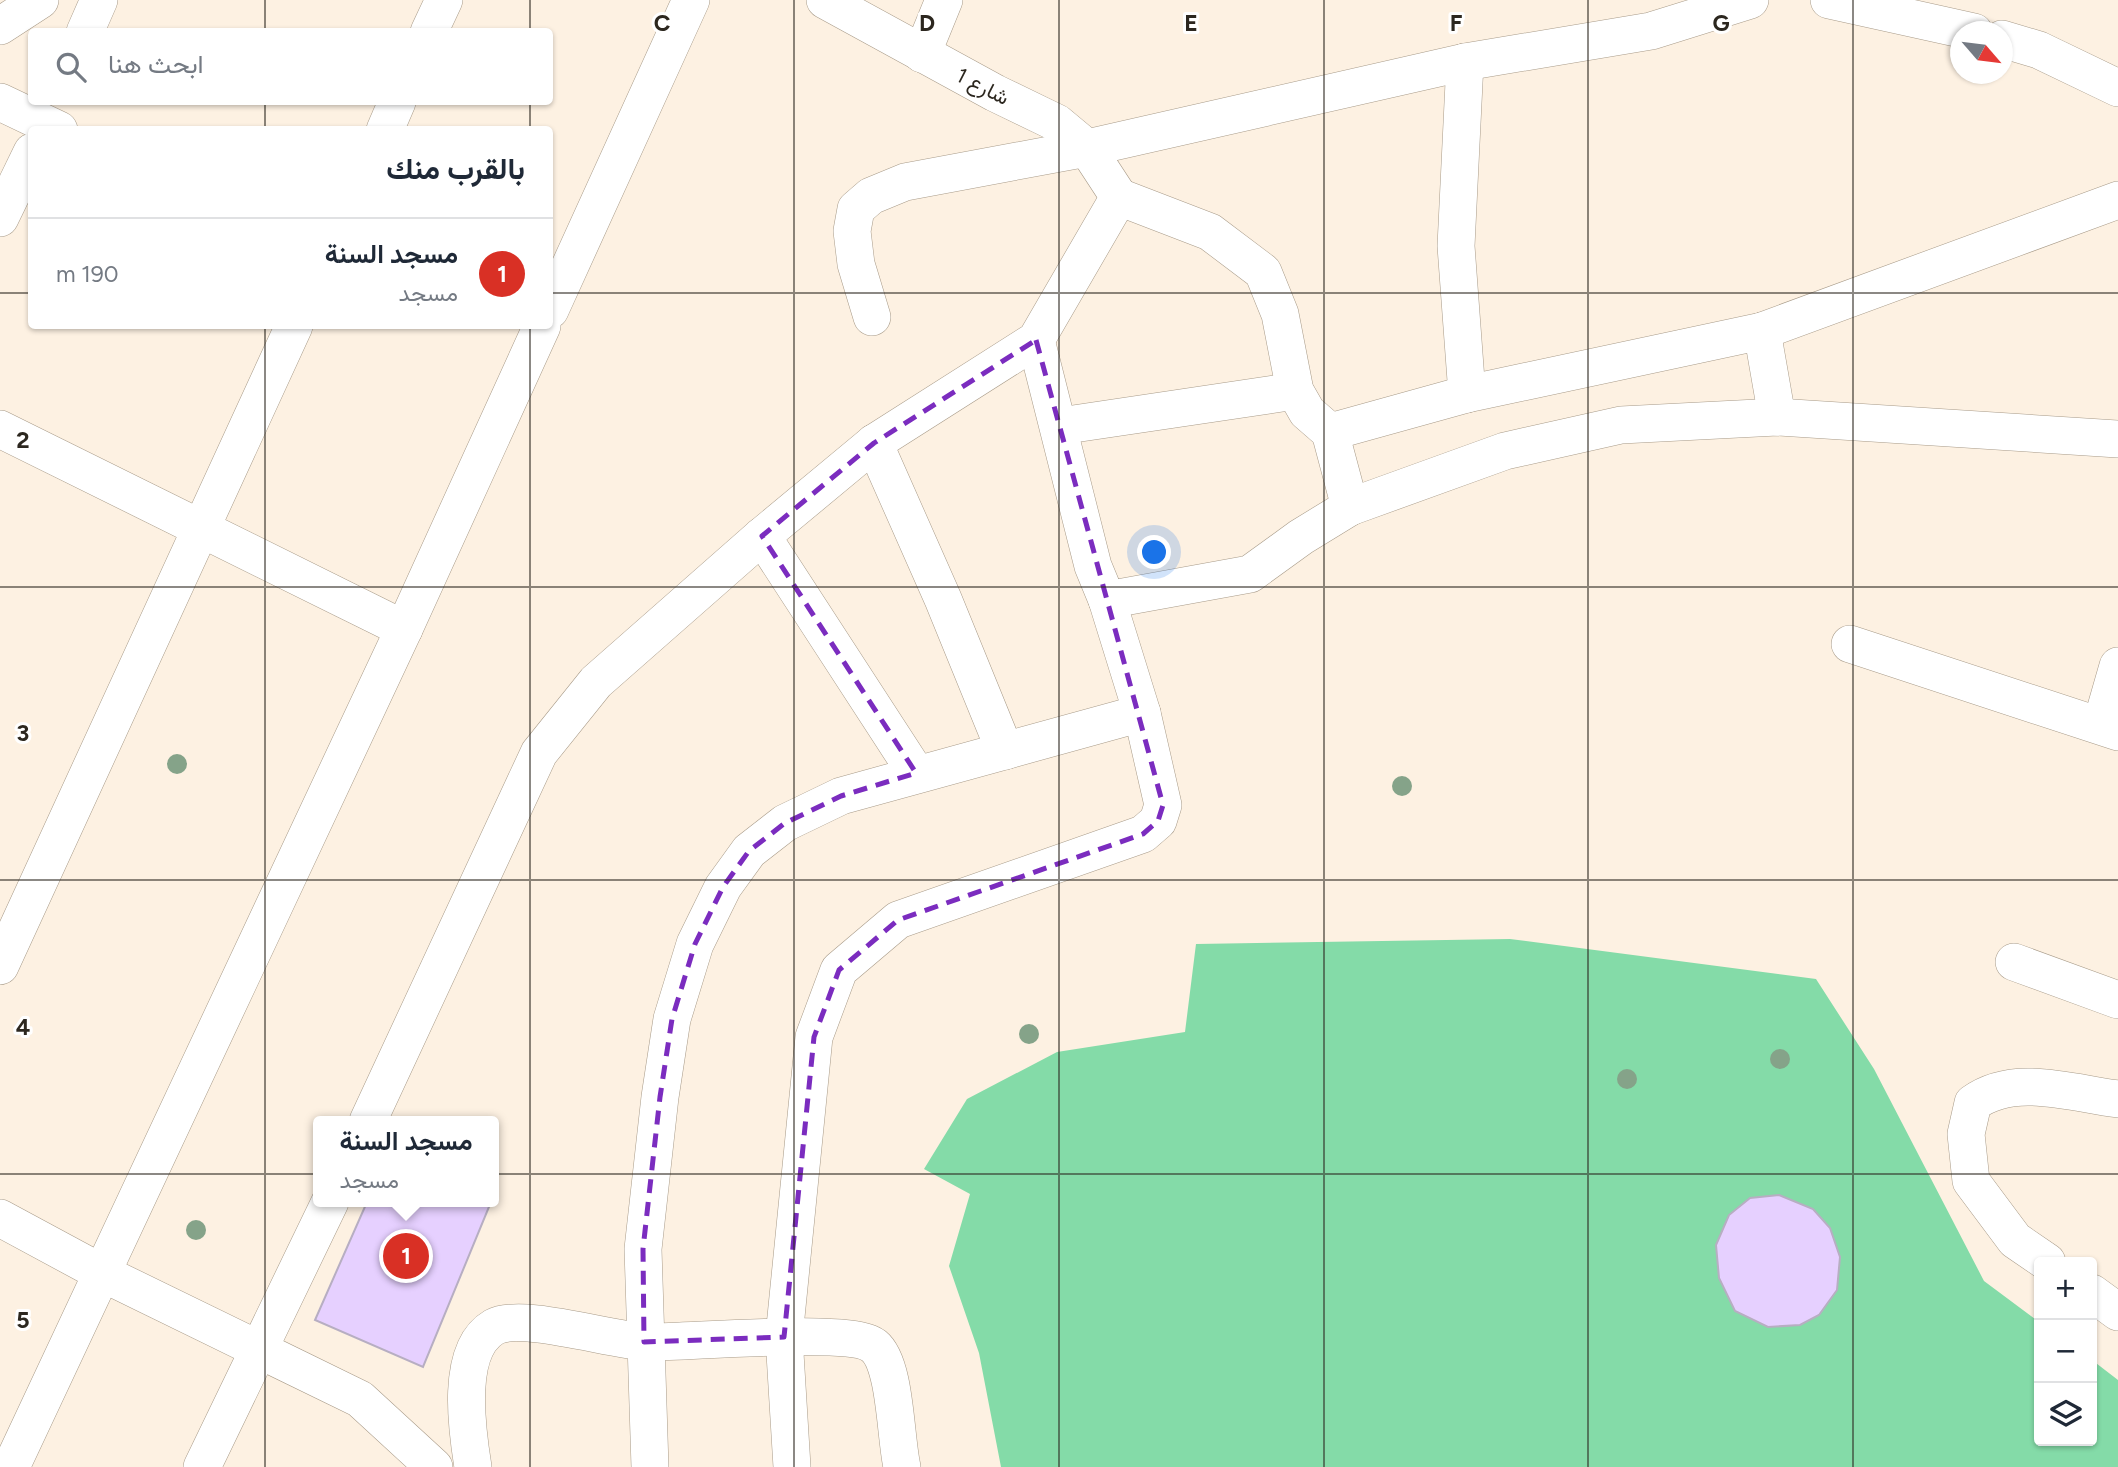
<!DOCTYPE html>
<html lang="ar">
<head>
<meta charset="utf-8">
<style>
	body { margin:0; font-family:Figtree,Vazirmatn,sans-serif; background:#f2f2f3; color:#1f2937; direction:rtl }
	.controls { position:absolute; right:21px; bottom:21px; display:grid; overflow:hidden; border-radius:7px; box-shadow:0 2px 5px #0004 }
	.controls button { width:63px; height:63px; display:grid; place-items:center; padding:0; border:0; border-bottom:2px solid #e0e1e3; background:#fff; color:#1f2937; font:35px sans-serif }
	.compass { position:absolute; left:1950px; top:21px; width:63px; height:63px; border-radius:50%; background:#fff; box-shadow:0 2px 5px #0004; rotate:118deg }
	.you { position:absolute; left:1155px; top:553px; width:24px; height:24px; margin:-18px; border:5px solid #fff; border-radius:50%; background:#1a73e8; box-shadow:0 0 0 10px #1a73e833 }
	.badge { display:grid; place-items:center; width:46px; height:46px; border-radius:50%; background:#d93025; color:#fff; font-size:23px; font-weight:700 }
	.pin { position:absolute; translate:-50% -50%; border:4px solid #fff; box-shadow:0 2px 7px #0006 }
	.popup { position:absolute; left:313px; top:1116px; width:186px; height:91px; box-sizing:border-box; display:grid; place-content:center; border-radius:7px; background:#fff; filter:drop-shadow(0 2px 5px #0005); font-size:23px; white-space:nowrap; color:#747a83 }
	.popup b { font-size:26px; color:#1f2937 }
	.popup::after { content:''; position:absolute; left:50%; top:100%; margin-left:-14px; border:14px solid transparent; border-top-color:#fff }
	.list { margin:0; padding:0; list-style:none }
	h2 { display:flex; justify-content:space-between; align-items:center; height:91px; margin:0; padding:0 28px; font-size:30px }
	h2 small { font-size:23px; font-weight:400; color:#747a83 }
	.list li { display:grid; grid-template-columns:46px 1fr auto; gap:21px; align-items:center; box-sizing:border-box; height:112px; padding:0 28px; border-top:2px solid #e0e1e3 }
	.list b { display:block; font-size:26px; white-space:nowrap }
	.list p { margin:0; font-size:23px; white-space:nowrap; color:#747a83 }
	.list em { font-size:23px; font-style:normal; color:#747a83 }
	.icon { flex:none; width:38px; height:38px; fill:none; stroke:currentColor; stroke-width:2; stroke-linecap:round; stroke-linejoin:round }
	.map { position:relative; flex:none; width:2118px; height:1467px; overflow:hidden; direction:ltr }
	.search { position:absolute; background:#fff; box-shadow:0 2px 5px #0004; left:28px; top:28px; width:525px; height:77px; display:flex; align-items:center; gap:18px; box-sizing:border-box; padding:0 24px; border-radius:7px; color:#747a83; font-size:26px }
	.panel { position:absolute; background:#fff; box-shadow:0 2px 5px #0004; left:28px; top:126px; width:525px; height:203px; border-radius:7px; direction:rtl }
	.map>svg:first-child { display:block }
	.green { fill:#84dba8 }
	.building { fill:#e6d0ff; stroke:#b7aec2; stroke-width:2 }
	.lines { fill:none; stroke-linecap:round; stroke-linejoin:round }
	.street-casing { stroke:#a89b89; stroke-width:38 }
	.street { stroke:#fff; stroke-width:37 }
	.tree { fill:#85a389 }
	.marked { fill:none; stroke:#7b2cbf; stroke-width:5; stroke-dasharray:14 9; stroke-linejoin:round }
	.grid { fill:none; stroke:#2c271f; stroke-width:2; stroke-opacity:0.55 }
	.labels { text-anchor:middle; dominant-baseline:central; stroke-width:6; stroke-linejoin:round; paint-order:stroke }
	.street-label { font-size:21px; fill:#2c271f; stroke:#fff }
	.grid-label { font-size:23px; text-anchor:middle; font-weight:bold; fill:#2c271f; stroke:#fff; stroke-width:6; stroke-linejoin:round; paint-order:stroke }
</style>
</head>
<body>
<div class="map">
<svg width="2118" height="1467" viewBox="0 0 2118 1467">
	<rect width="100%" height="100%" fill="#fdf1e2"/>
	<path class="green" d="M1510,939L1816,979L1874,1069L1984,1281L2039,1322V1441H2092V1360L2118,1380V1467H1001L979,1353L949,1266L970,1194L924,1169L967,1099L1057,1052L1185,1032L1196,944Z"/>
	<g class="building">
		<path d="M1779,1195L1813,1209L1830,1228L1840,1257L1837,1290L1819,1315L1800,1325L1768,1327L1735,1311L1719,1278L1716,1245L1729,1215L1750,1198Z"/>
		<path d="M367,1202H491L423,1367L315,1320Z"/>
	</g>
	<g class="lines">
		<g class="street-casing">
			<g id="street">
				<path d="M825,0L995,93L1057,123L1087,148L1119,197"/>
				<path d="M1829,0L1974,32"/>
				<path d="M0,26L40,0"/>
				<path d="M85,32L99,0"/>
				<path d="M429,32L444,0"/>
				<path d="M2002,39L2039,50L2118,88"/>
				<path d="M922,54L944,0"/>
				<path d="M1465,62L1456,246L1467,394"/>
				<path d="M0,102L59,130"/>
				<path d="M385,130L397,102"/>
				<path d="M1119,197L1210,232L1263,272L1280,314L1295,391L1307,412L1330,432L1467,394L1762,331L2118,200"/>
				<path d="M0,218L32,152"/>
				<path d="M550,310L691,0"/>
				<path d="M872,317L856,264L852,231L856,209L871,196L905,182L1087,148L1465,62L1651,31L1750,0"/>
				<path d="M1762,331L1777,417"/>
				<path d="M1036,340L1093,566L1107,600L1250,574L1301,537L1350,507L1330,432"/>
				<path d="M1060,426L1295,391"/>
				<path d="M0,429L404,629"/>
				<path d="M874,443L943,599L1005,751"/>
				<path d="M1350,507L1505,451L1621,425L1777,417L2118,439"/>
				<path d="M762,536L916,773"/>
				<path d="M1850,644L2118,732"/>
				<path d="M2101,725L2118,666"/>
				<path d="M2014,962L2118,1000"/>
				<path d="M0,966L294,326"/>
				<path d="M368,1121L539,753L596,682L762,536L874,443L1036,340L1119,197"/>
				<path d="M0,1218L102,1273L360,1399L434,1467"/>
				<path d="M2047,1262L2015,1240L1971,1181L1966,1134L1973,1103C2014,1073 2071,1093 2118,1099"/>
				<path d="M2092,1293L2118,1312"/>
				<path d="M11,1467L404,629L542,326"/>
				<path d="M202,1467L330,1202"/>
				<path d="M473,1467C467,1430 455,1350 494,1327C521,1312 613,1341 647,1342C685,1343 851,1327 874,1346C896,1364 895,1436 902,1467"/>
				<path d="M650,1467L643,1249L660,1097L672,1019L695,944L723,887L749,851L785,823L841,796L1142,713"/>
				<path d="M792,1467L784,1337L814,1037L839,970L898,920L1143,834L1158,821L1163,805L1142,713L1107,600"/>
			</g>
		</g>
		<use href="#street" class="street"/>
	</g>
	<g class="tree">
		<circle cx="177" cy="764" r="10"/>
		<circle cx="1402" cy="786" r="10"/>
		<circle cx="1029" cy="1034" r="10"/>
		<circle cx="1780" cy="1059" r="10"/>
		<circle cx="1627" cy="1079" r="10"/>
		<circle cx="196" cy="1230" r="10"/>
	</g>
	<path class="marked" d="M1036,340L1163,805L1158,821L1143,834L898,920L839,970L814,1037L784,1337L644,1342L643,1249L660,1097L672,1019L695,944L723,887L749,851L785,823L841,796L916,773L762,536L874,443Z"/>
	<path class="grid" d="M265,0V32M530,0V32M794,0V1467M1059,0V1467M1324,0V1467M1588,0V1467M1853,0V1467M265,102V130M530,102V130M0,293H32M550,293H2118M265,326V1467M530,326V1467M0,587H2118M0,880H2118M0,1174H2118"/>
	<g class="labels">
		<g class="street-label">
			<text transform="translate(983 86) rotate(27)">شارع 1</text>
		</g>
	</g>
	<g class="grid-label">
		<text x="662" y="31">C</text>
		<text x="927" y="31">D</text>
		<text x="1191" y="31">E</text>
		<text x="1456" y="31">F</text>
		<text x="1721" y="31">G</text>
		<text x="23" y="448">2</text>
		<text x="23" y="741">3</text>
		<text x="23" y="1035">4</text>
		<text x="23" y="1328">5</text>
	</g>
</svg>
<div class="controls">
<button>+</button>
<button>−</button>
<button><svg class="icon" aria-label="layers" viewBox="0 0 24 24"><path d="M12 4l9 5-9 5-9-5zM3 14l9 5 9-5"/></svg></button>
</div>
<svg class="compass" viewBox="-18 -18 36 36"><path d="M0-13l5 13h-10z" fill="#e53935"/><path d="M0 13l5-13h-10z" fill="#747a83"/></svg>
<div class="you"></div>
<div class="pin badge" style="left:406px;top:1256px">1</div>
<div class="popup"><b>مسجد السنة</b>مسجد</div>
<div class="search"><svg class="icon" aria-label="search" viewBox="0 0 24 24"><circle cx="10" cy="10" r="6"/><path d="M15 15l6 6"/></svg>ابحث هنا</div>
<section class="panel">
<h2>بالقرب منك<small></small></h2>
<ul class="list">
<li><span class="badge">1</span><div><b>مسجد السنة</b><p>مسجد</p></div><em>190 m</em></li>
</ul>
</section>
</div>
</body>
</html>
